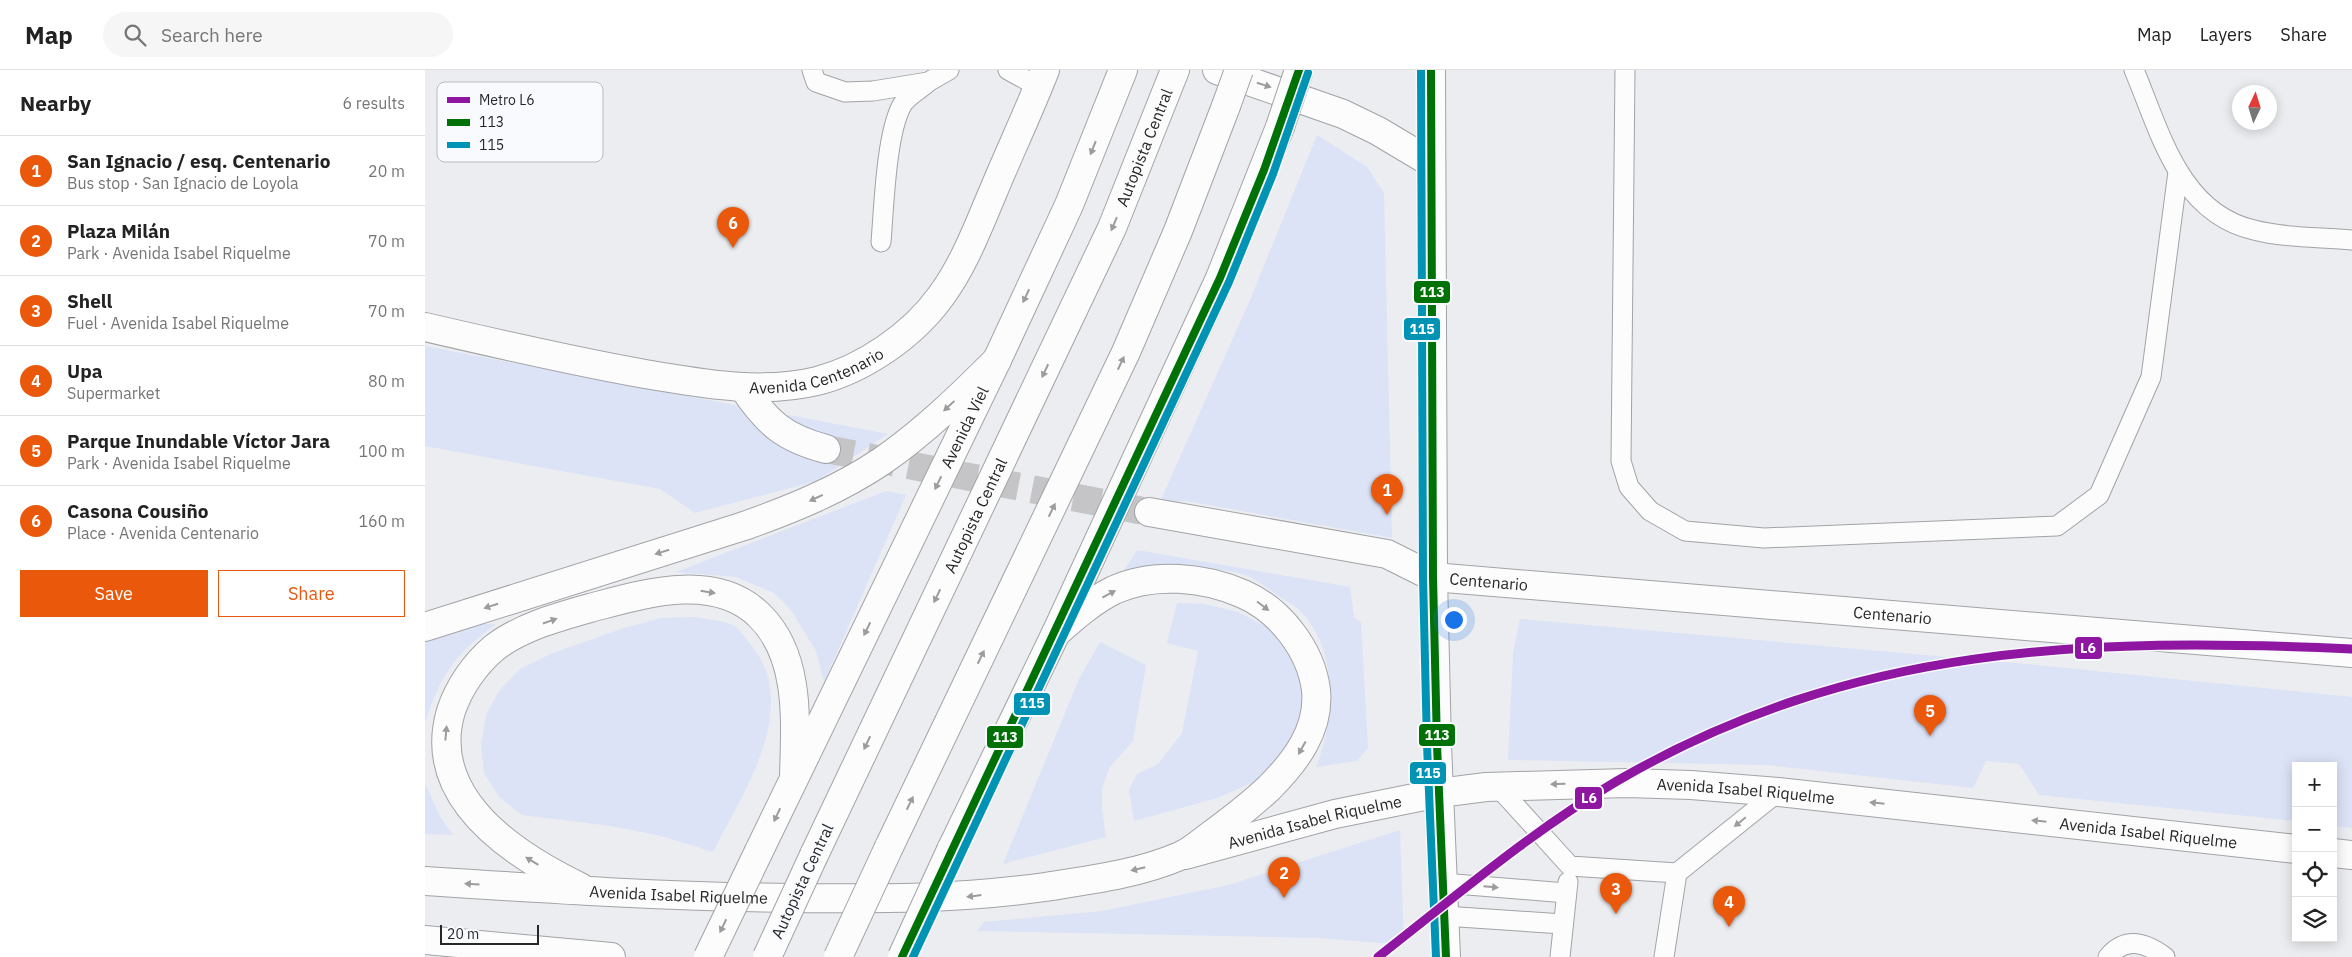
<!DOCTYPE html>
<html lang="en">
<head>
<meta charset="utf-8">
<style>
	body { margin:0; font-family:"IBM Plex Sans",sans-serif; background:#f6f6f6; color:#222 }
	.controls { position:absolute; right:15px; bottom:15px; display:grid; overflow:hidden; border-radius:0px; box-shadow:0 2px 12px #0003 }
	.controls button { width:45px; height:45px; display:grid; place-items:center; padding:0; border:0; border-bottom:1px solid #e0e0e0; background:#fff; color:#222; font:25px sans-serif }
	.compass { position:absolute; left:1807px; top:15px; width:45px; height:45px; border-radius:50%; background:#fff; box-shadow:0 2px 12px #0003; rotate:4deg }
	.scale { position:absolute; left:15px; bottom:12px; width:99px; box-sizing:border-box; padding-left:5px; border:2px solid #272729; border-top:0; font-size:14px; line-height:18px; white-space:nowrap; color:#272729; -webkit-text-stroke:4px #f8fafe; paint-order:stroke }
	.you { position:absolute; left:1028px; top:549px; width:18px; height:18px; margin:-12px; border:4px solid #fff; border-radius:50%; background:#1a73e8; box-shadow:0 0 0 8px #1a73e833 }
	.badge { display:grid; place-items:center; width:32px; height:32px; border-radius:50%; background:#ea580c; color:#fff; font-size:16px; font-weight:700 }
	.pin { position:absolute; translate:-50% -41px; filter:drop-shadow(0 1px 2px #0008) }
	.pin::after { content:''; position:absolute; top:26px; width:18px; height:15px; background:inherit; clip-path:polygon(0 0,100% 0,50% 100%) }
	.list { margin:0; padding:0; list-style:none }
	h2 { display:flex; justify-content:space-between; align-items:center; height:65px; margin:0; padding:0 20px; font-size:21px }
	h2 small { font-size:16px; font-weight:400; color:#767676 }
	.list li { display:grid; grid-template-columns:32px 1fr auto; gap:15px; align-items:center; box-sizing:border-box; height:70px; padding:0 20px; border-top:1px solid #e0e0e0 }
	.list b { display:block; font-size:19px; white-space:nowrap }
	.list p { margin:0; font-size:16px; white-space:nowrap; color:#767676 }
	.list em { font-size:16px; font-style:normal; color:#767676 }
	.actions { display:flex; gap:10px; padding:15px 20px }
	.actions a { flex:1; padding:11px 0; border:1px solid #ea580c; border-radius:0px; text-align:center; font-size:18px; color:#ea580c }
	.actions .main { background:#ea580c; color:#fff }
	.icon { flex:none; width:28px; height:28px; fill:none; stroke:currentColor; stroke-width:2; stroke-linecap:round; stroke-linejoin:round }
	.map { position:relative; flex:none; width:1927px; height:887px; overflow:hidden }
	header { display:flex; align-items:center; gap:30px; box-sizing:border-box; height:70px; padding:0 25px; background:#fff; border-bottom:1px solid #e0e0e0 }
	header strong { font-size:24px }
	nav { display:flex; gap:28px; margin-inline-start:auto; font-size:18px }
	.search { width:350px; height:45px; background:#f6f6f6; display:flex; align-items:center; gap:12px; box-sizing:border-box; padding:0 18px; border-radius:28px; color:#767676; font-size:19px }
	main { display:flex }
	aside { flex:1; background:#fff }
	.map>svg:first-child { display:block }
	.green { fill:#dce3f7 }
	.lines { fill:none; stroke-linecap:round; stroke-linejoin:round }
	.pedestrian-tunnel { stroke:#c5c5c8; stroke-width:28; stroke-dasharray:28 14; stroke-linecap:butt }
	.service-casing { stroke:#a2a3a6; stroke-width:21 }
	.pedestrian-casing { stroke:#a2a3a6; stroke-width:30 }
	.minor-casing { stroke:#a2a3a6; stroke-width:30 }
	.tertiary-casing { stroke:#a2a3a6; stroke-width:30 }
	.primary-casing { stroke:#a2a3a6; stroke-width:30 }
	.trunk-casing { stroke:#a2a3a6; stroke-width:30 }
	.motorway-casing { stroke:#a2a3a6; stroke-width:30 }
	.service { stroke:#fcfcfd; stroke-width:19 }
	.pedestrian { stroke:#fcfcfd; stroke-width:28 }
	.minor { stroke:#fcfcfd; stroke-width:28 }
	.tertiary { stroke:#fcfcfd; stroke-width:28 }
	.primary { stroke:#fcfcfd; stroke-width:28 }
	.trunk { stroke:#fcfcfd; stroke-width:28 }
	.motorway { stroke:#fcfcfd; stroke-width:28 }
	.primary-bridge-casing { stroke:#a2a3a6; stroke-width:30; stroke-linecap:butt }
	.motorway-bridge-casing { stroke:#a2a3a6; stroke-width:30; stroke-linecap:butt }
	.primary-bridge { stroke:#fcfcfd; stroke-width:28 }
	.motorway-bridge { stroke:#fcfcfd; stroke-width:28 }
	.bus-1-casing { stroke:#f8fafe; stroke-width:11 }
	.bus-2-casing { stroke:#f8fafe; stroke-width:11 }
	.bus-1 { stroke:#007106; stroke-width:8 }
	.bus-2 { stroke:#0093b3; stroke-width:8 }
	.metro-1-casing { stroke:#f8fafe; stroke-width:12 }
	.metro-1 { stroke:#8e16a1; stroke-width:9 }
	.oneway { fill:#9c9c9e }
	.labels { text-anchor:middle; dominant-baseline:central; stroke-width:4.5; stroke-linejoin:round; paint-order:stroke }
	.street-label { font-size:16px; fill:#272729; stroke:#f8fafe }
	.key { fill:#f8fafe; stroke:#b9bbbe; stroke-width:1 }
	.key-label { font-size:14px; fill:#272729 }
	.line-badge { stroke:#f8fafe; stroke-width:2 }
	.badge-label { font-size:14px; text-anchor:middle; font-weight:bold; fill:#fff }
</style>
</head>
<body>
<header>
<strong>Map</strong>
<div class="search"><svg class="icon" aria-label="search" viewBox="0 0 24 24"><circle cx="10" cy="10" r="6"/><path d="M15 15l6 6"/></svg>Search here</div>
<nav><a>Map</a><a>Layers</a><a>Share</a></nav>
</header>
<main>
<aside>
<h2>Nearby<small>6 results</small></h2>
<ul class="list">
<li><span class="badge">1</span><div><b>San Ignacio / esq. Centenario</b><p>Bus stop · San Ignacio de Loyola</p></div><em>20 m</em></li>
<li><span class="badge">2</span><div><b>Plaza Milán</b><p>Park · Avenida Isabel Riquelme</p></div><em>70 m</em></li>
<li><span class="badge">3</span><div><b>Shell</b><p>Fuel · Avenida Isabel Riquelme</p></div><em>70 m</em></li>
<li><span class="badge">4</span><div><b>Upa</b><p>Supermarket</p></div><em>80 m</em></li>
<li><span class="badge">5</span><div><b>Parque Inundable Víctor Jara</b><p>Park · Avenida Isabel Riquelme</p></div><em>100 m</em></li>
<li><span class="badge">6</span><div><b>Casona Cousiño</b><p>Place · Avenida Centenario</p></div><em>160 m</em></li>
</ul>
<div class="actions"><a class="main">Save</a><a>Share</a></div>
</aside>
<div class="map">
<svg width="1927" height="887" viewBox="0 0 1927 887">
	<rect width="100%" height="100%" fill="#ecedf0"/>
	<g class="green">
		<path d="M892,65L942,97L959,123L967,468L761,431L734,434L825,230Z"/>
		<path d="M0,276L463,364L392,411L270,443L235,419L0,376Z"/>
		<path d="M461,421L481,425L399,612L391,581L366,540L349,523L311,507L251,502Z"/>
		<path d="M712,480L925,517L929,547L936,552L943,678L932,691L891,697C910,650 914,578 874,540C868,534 859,530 852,525C841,517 826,505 813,503C795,499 774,497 756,497C737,496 715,502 696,505Z"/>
		<path d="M752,533L779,534L813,542L842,557L869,588L879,615L880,636L873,665L836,709L792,728L709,751L704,720L712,704L733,694L757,663L773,581L742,573Z"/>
		<path d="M270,547C280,549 304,551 311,557C315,560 319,567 323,571C379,635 319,720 288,782L236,766L186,756L97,745L74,727L59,703L56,674L61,645L74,621L95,599L128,583L199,558L236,548Z"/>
		<path d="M1095,549L1602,594L1927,627V758L1908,756V696H1871V751L1614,725L1594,694L1561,691L1548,718L1342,695L1083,690L1088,583Z"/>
		<path d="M58,554H71C29,585 16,604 0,653V572Z"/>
		<path d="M675,572L721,595L708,671L685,697L677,718V739L681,767L578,794L654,609Z"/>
		<path d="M0,713L15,747L28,765L0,764Z"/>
		<path d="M975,760L979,875L894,868L552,861L559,852L677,841L803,815Z"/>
	</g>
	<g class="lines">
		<path class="pedestrian-tunnel" d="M401,379L724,442"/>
		<g class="service-casing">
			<g id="service">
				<path d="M387,0L391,12L420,22L448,21L503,12L524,0"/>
				<path d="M583,0L614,17"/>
				<path d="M1200,0L1196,391L1204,417L1225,441L1260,461L1339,468L1632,456L1674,425L1726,307L1753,102"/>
				<path d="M1709,0C1735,61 1754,143 1829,160C1860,168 1895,167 1927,170"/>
				<path d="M456,172C459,137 461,64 477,35C482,26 496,19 503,12"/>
				<path d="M1074,718L1145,796L1252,803"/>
				<path d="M1018,813L1141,823"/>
				<path d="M1019,846L1138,854"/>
				<path d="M1135,887L1143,812"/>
				<path d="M1239,887L1252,803L1353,722"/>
				<path d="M1683,887C1701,866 1720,872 1740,887"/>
			</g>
		</g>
		<g class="pedestrian-casing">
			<g id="pedestrian">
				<path d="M318,317C342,353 359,368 401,379"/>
				<path d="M724,442L962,484L1008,507"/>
			</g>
		</g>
		<g class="minor-casing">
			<g id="minor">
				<path id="s1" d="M1008,507L1927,583"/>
			</g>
		</g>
		<g class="tertiary-casing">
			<g id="tertiary">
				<path d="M792,0L918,44L953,61L1005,92"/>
				<path d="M1006,0L1008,507L1012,675L1021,887"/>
				<path id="s2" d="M0,257C73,274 146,291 220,304C276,313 335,325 392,311C439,299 488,265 516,226C539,195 553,157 568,122C585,81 604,41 620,0"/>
			</g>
		</g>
		<g class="primary-casing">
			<g id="primary">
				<path d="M526,780L631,563L795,208L855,57"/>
				<path id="s3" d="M334,781L572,290L644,135L698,0"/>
				<path d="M1908,783L1927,785"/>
				<path id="s4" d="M760,785L910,744L1014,723L1061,717L1202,713L1266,715L1353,722L1871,779"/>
			</g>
		</g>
		<g class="trunk-casing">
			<g id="trunk">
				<path d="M0,557L319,456C367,439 414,420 457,391C499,362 536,326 572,290"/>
				<path id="s5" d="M0,811C123,819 246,827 370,828C455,829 535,829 620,817C665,810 713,804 755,786C765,782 774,774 782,768C804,752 825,736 844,718C870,692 895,660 891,620C886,580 855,540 818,524C780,507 728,502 689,520C667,531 649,547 631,563"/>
				<path d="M155,817C89,785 0,728 26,641C34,617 50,594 69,578C96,557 133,547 165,538C218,524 290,501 335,546C377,588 370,655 369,708"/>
				<path d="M0,870L186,887"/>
			</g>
		</g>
		<g class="motorway-casing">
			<g id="motorway">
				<path d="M464,777L701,282L753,161L801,36"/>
				<path id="s6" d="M389,785L687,158L750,0"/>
			</g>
		</g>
		<use href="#service" class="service"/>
		<use href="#pedestrian" class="pedestrian"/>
		<use href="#minor" class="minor"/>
		<use href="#tertiary" class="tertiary"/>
		<use href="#primary" class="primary"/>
		<use href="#trunk" class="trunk"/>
		<use href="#motorway" class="motorway"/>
		<g class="primary-bridge-casing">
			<g id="primary-bridge">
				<path d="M855,57L874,0"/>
				<path d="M283,887L334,781"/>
				<path d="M477,887L526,780"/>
			</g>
		</g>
		<g class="motorway-bridge-casing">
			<g id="motorway-bridge">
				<path d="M801,36L814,0"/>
				<path d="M342,887L389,785"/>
				<path d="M413,887L464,777"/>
			</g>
		</g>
		<use href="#primary-bridge" class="primary-bridge"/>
		<use href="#motorway-bridge" class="motorway-bridge"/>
		<g class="bus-1-casing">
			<g id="bus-1">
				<path d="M1006,0L1008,507L1012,675L1021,887"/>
				<path d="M477,887L795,208L839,100L874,0"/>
			</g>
		</g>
		<g class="bus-2-casing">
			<g id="bus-2">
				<path d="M996,0L998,507L1002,675L1011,887"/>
				<path d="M488,887L804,212L848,104L883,3"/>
			</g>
		</g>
		<use href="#bus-1" class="bus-1"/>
		<use href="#bus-2" class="bus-2"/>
		<g class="metro-1-casing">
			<path id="metro-1" d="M953,887C1031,826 1107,761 1192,711C1428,574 1663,567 1927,579"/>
		</g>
		<use href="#metro-1" class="metro-1"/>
	</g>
	<defs><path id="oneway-solid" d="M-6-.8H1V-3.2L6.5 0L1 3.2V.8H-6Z" transform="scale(1.25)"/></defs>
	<g class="oneway">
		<use href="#oneway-solid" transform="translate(839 15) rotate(18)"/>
		<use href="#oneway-solid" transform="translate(668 78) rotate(112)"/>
		<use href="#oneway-solid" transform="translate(689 154) rotate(113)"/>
		<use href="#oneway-solid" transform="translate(601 226) rotate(115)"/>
		<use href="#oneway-solid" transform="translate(696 293) rotate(-65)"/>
		<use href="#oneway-solid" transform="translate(620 301) rotate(115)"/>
		<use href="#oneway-solid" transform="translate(524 336) rotate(137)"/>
		<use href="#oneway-solid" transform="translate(513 413) rotate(116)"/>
		<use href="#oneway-solid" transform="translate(391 428) rotate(155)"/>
		<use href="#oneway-solid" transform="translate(627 440) rotate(-64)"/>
		<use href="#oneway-solid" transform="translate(237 482) rotate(162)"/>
		<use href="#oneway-solid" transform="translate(283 522) rotate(9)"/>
		<use href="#oneway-solid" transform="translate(684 524) rotate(-28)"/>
		<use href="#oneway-solid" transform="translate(512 526) rotate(116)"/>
		<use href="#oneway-solid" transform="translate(66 536) rotate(162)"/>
		<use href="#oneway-solid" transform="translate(838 536) rotate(37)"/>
		<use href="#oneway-solid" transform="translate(125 551) rotate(-19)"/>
		<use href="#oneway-solid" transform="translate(442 559) rotate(116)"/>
		<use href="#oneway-solid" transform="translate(556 587) rotate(-64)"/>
		<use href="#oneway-solid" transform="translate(21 663) rotate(-85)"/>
		<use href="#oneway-solid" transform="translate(442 673) rotate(115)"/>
		<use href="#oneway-solid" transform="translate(877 678) rotate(119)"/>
		<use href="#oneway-solid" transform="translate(1133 714) rotate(178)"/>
		<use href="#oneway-solid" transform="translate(485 733) rotate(-64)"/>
		<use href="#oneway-solid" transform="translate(1452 733) rotate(-174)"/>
		<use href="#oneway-solid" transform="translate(352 745) rotate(115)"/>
		<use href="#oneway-solid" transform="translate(1614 751) rotate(-174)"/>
		<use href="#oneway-solid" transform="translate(1315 752) rotate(141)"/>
		<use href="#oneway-solid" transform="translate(107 791) rotate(-149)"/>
		<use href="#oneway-solid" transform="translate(713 799) rotate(167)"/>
		<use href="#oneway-solid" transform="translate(47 814) rotate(-176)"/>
		<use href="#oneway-solid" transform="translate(1066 817) rotate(5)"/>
		<use href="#oneway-solid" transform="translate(549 826) rotate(173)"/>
		<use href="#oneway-solid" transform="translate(298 856) rotate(116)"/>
	</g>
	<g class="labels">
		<g class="street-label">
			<text stroke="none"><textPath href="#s6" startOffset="781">Autopista Central</textPath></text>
			<text stroke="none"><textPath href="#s2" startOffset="400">Avenida Centenario</textPath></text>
			<text stroke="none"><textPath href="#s3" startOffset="471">Avenida Viel</textPath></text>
			<text stroke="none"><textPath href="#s6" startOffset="376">Autopista Central</textPath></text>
			<text stroke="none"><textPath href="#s1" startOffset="56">Centenario</textPath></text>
			<text stroke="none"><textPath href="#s1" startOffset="461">Centenario</textPath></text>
			<text stroke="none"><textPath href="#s4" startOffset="569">Avenida Isabel Riquelme</textPath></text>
			<text stroke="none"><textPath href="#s4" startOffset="134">Avenida Isabel Riquelme</textPath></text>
			<text stroke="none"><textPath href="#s4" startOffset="974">Avenida Isabel Riquelme</textPath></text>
			<text transform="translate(377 811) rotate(-65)">Autopista Central</text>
			<text stroke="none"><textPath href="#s5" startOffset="254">Avenida Isabel Riquelme</textPath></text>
		</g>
	</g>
	<rect x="12" y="12" width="166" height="80" rx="8" class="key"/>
	<rect x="22" y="27" width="23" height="6" fill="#8e16a1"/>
	<rect x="22" y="49" width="23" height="7" fill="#007106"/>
	<rect x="22" y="72" width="23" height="6" fill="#0093b3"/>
	<g class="key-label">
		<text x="54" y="35">Metro L6</text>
		<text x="54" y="57">113</text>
		<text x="54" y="80">115</text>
	</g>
	<g class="line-badge">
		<rect x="988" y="210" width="38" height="24" rx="5" fill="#007106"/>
		<rect x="978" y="247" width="38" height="24" rx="5" fill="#0093b3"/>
		<rect x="1649" y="566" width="29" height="24" rx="5" fill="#8e16a1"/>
		<rect x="588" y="622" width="38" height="24" rx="5" fill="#0093b3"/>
		<rect x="993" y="653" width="38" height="24" rx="5" fill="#007106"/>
		<rect x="561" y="655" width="38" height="24" rx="5" fill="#007106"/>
		<rect x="984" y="691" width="38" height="24" rx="5" fill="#0093b3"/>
		<rect x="1149" y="716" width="29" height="24" rx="5" fill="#8e16a1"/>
	</g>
	<g class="badge-label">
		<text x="1007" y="227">113</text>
		<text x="997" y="264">115</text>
		<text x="1663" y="583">L6</text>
		<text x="607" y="638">115</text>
		<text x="1012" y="670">113</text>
		<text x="580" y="672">113</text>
		<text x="1003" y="708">115</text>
		<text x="1164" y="733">L6</text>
	</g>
</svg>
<div class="controls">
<button>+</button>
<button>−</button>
<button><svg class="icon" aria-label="locate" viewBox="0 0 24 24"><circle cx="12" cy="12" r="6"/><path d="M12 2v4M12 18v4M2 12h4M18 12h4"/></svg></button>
<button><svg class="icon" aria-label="layers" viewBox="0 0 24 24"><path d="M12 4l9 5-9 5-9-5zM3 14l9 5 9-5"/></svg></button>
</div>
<svg class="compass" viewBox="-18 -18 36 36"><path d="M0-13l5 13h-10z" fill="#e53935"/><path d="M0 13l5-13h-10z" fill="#767676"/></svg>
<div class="scale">20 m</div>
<div class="you"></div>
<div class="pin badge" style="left:962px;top:445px">1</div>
<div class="pin badge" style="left:859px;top:828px">2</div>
<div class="pin badge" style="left:1191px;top:844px">3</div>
<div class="pin badge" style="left:1304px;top:857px">4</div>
<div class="pin badge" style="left:1505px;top:666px">5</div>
<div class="pin badge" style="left:308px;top:178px">6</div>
</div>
</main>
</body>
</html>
